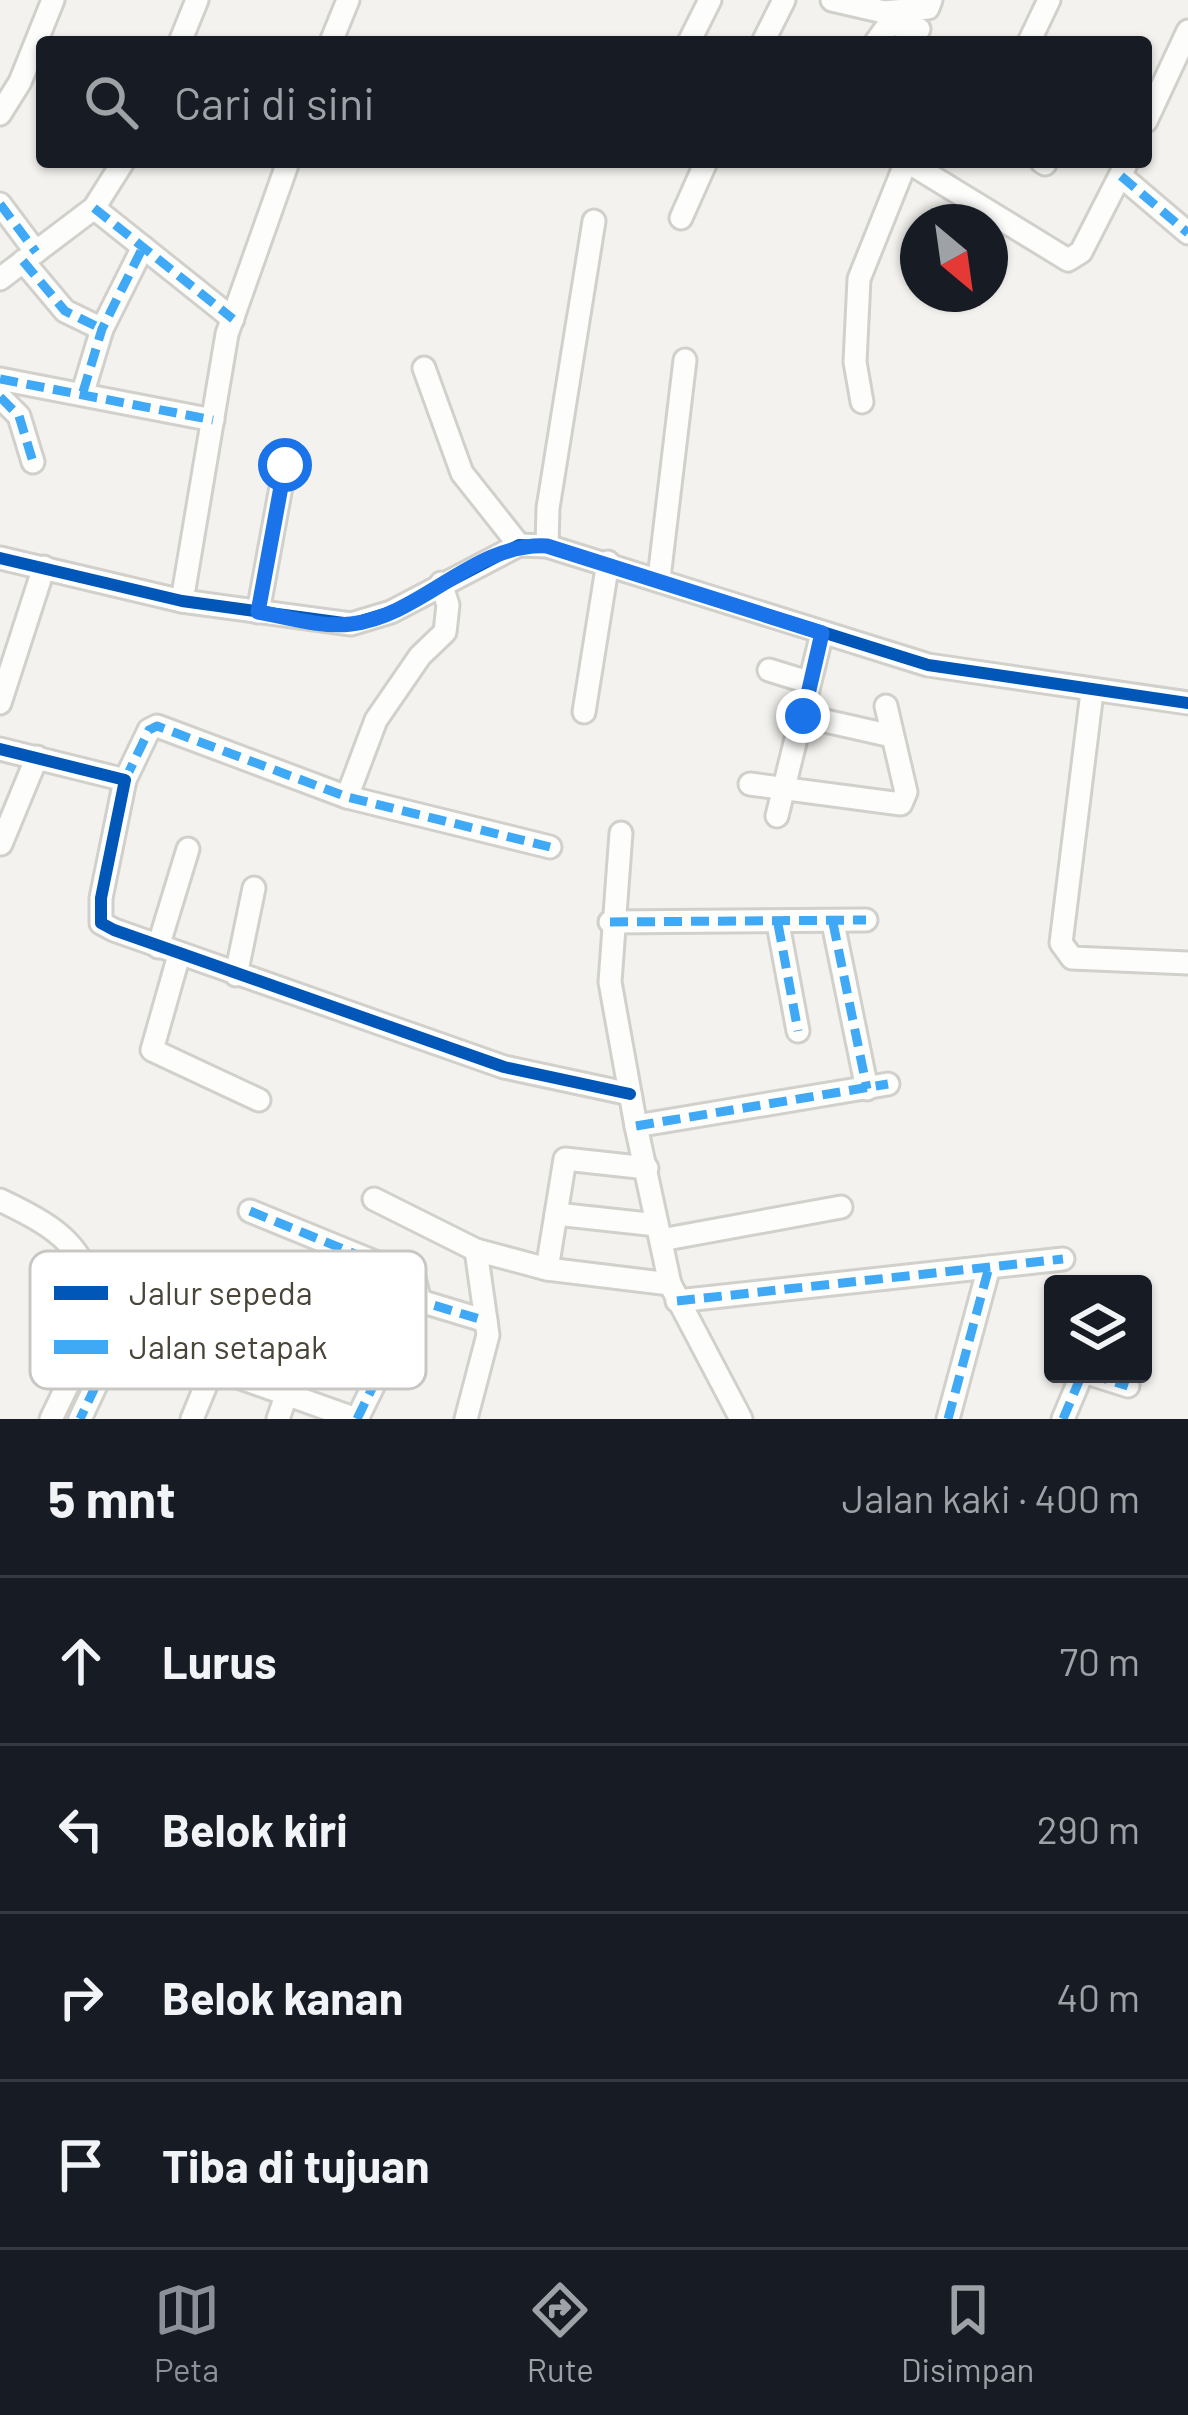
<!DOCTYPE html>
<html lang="id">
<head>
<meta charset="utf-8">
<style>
	body { margin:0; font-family:Barlow,sans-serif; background:#20242c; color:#f1f3f6 }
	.controls { position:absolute; right:36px; bottom:36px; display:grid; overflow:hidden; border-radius:12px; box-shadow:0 3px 9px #0004 }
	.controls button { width:108px; height:108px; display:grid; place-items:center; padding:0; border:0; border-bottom:3px solid #363941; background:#171b24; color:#f1f3f6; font:60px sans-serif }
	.compass { position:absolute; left:900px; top:204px; width:108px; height:108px; border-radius:50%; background:#171b24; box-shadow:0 3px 9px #0004; rotate:151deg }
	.stop { position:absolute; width:36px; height:36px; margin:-27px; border:9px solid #1a73e8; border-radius:50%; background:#fff }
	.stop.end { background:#1a73e8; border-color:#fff; box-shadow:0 3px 12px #0008 }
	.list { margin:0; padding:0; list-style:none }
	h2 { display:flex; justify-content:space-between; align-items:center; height:156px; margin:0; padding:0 48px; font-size:51px }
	h2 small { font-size:39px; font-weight:400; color:#9ea1a6 }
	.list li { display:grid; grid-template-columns:78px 1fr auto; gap:36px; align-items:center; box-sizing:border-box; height:168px; padding:0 48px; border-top:3px solid #363941 }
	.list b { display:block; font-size:45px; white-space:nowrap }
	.list em { font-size:39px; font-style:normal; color:#9ea1a6 }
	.icon { flex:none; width:66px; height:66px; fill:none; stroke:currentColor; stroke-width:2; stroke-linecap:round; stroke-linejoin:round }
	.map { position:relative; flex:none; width:1188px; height:1419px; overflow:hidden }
	.search { position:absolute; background:#171b24; box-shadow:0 3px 9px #0004; left:36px; right:36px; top:36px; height:132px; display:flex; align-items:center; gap:30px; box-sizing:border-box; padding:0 42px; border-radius:12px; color:#9ea1a6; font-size:45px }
	.sheet { height:828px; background:#171b24 }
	nav { display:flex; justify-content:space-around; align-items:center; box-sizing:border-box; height:168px; border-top:3px solid #363941; background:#171b24; font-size:33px; color:#9ea1a6 }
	nav a { display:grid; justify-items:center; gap:6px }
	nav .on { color:#8c9099 }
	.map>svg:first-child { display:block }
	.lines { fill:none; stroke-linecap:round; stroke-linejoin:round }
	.minor-casing { stroke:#d1d0cb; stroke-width:27 }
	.minor { stroke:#fdfdfc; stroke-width:21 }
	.quiet { stroke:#3fa9f5; stroke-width:9; stroke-dasharray:18 9; stroke-linecap:butt }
	.cycleway-casing { stroke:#fff; stroke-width:20 }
	.cycleway { stroke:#0057b8; stroke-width:12 }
	.route { stroke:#1a73e8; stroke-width:15 }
	.key { fill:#fff; stroke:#c9c7c3; stroke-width:3 }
	.key-label { font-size:33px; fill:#4b4438 }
</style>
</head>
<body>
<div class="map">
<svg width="1188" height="1419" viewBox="0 0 1188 1419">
	<rect width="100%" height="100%" fill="#f3f2ee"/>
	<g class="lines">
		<g class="minor-casing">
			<g id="minor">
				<path d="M832,0L884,12L928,8L931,0"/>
				<path d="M180,42L197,0"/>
				<path d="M331,42L348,0"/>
				<path d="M689,42L710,0"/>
				<path d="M763,42L784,0"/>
				<path d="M876,42L889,24L919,29"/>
				<path d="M1029,42L1049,0"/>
				<path d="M0,114L20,82L53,0"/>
				<path d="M1146,121L1188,31"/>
				<path d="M908,162L1068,260L1081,252L1127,162"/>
				<path d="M1042,162L1045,164"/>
				<path d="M1121,176L1188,233"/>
				<path d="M0,204L36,252"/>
				<path d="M94,208L233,319"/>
				<path d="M681,218L706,162"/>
				<path d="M23,261L65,311L102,329"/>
				<path d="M0,279L94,208L123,162"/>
				<path d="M424,368L462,473L519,545"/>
				<path d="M0,379L213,420"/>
				<path d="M83,392L102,329L143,247"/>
				<path d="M0,397L19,416L33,462"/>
				<path d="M862,402L855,362L859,279L906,162"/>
				<path d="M547,546L548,508L594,221"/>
				<path d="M0,558L182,601L351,624L391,612L519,545L547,546L928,665L1188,703"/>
				<path d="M659,578L685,360"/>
				<path d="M182,601L227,334L288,162"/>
				<path d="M258,612L285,465"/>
				<path d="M769,670L808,682"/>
				<path d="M1092,692L1061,943L1072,958L1188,963"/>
				<path d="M0,703L44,567"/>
				<path d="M584,712L608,562"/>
				<path d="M803,716L892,736"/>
				<path d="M0,749L125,780L101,898V923L114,930L504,1067L630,1094"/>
				<path d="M125,780L149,730L157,726L347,797L550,847"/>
				<path d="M750,784L901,804L906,792L886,706"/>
				<path d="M347,797L376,720L420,656L445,632L448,605L441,583"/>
				<path d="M777,816L822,633"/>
				<path d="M621,833L610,982L636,1126L670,1284L741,1419"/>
				<path d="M1,844L37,757"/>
				<path d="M610,922L866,920"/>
				<path d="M833,923L867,1089"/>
				<path d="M778,924L798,1031"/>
				<path d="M158,947L188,849"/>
				<path d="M179,955L152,1050L259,1100"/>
				<path d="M236,975L254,888"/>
				<path d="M636,1126L888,1084"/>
				<path d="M647,1168L565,1159L547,1269L670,1284"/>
				<path d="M374,1199L476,1250"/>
				<path d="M0,1200C82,1239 76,1250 115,1328"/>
				<path d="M250,1211L414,1278L420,1301L486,1321"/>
				<path d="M556,1214L657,1225"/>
				<path d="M661,1240L841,1207"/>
				<path d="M677,1301L1063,1259"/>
				<path d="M78,1368L97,1383L80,1419"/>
				<path d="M1090,1374L1128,1386"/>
				<path d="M51,1419C68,1386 86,1333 128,1326L213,1368L356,1419"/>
				<path d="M192,1419L213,1368"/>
				<path d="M278,1419L287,1393"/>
				<path d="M357,1419L417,1297"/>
				<path d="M466,1419L488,1335L476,1250L547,1269"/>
				<path d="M948,1419L989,1267"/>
				<path d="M1063,1419L1082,1374"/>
			</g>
		</g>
		<use href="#minor" class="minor"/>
		<g class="quiet">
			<path d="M1121,176L1188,233"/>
			<path d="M0,204L36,252"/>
			<path d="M94,208L233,319"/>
			<path d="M23,261L65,311L102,329"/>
			<path d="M0,379L213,420"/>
			<path d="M83,392L102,329L143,247"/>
			<path d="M0,397L19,416L33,462"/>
			<path d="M125,780L149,730L157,726L347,797L550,847"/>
			<path d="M610,922L866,920"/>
			<path d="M833,923L867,1089"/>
			<path d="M778,924L798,1031"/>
			<path d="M636,1126L888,1084"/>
			<path d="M250,1211L414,1278L420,1301L486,1321"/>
			<path d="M677,1301L1063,1259"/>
			<path d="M78,1368L97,1383L80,1419"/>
			<path d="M1090,1374L1128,1386"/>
			<path d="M357,1419L417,1297"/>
			<path d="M948,1419L989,1267"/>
			<path d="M1063,1419L1082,1374"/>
		</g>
		<g class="cycleway-casing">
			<g id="cycleway">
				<path d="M0,558L182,601L351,624L391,612L519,545L547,546L928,665L1188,703"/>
				<path d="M0,749L125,780L101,898V923L114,930L504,1067L630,1094"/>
			</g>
		</g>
		<use href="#cycleway" class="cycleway"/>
	</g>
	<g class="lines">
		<path class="route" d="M285,465L258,612C287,617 322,628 351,624C422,616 474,542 547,546L822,633L803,716"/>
	</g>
	<rect x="30" y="1251" width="396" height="138" rx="18" class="key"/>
	<rect x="54" y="1286" width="54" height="14" fill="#0057b8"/>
	<rect x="54" y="1340" width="54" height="14" fill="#3fa9f5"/>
	<g class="key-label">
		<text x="129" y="1305">Jalur sepeda</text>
		<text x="129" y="1359">Jalan setapak</text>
	</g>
</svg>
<div class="controls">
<button><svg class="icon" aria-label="layers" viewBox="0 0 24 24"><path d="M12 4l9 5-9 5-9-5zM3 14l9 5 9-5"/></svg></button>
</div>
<svg class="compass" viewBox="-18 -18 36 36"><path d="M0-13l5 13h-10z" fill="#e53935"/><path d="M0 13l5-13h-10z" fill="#9ea1a6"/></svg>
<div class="stop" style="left:285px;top:465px"></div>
<div class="stop end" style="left:803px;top:716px"></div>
<div class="search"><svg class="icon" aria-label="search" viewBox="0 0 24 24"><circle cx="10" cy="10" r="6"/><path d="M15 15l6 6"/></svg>Cari di sini</div>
</div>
<section class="sheet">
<h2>5 mnt<small>Jalan kaki · 400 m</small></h2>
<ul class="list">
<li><svg class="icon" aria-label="ahead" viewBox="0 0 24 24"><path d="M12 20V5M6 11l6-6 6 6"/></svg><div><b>Lurus</b></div><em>70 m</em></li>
<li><svg class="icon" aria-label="left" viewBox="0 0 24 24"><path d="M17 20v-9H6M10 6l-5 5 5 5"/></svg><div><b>Belok kiri</b></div><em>290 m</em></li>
<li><svg class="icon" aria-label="right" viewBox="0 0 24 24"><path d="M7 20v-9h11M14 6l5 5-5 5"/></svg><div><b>Belok kanan</b></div><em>40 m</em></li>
<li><svg class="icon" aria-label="arrive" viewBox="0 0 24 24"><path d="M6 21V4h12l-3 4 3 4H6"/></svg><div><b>Tiba di tujuan</b></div></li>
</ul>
</section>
<nav>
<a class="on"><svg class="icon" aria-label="map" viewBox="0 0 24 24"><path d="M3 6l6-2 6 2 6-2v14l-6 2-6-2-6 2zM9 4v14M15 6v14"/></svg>Peta</a>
<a><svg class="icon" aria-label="directions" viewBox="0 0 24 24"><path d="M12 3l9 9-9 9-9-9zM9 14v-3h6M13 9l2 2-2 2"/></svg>Rute</a>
<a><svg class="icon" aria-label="saved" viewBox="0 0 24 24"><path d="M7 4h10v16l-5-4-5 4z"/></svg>Disimpan</a>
</nav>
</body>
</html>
